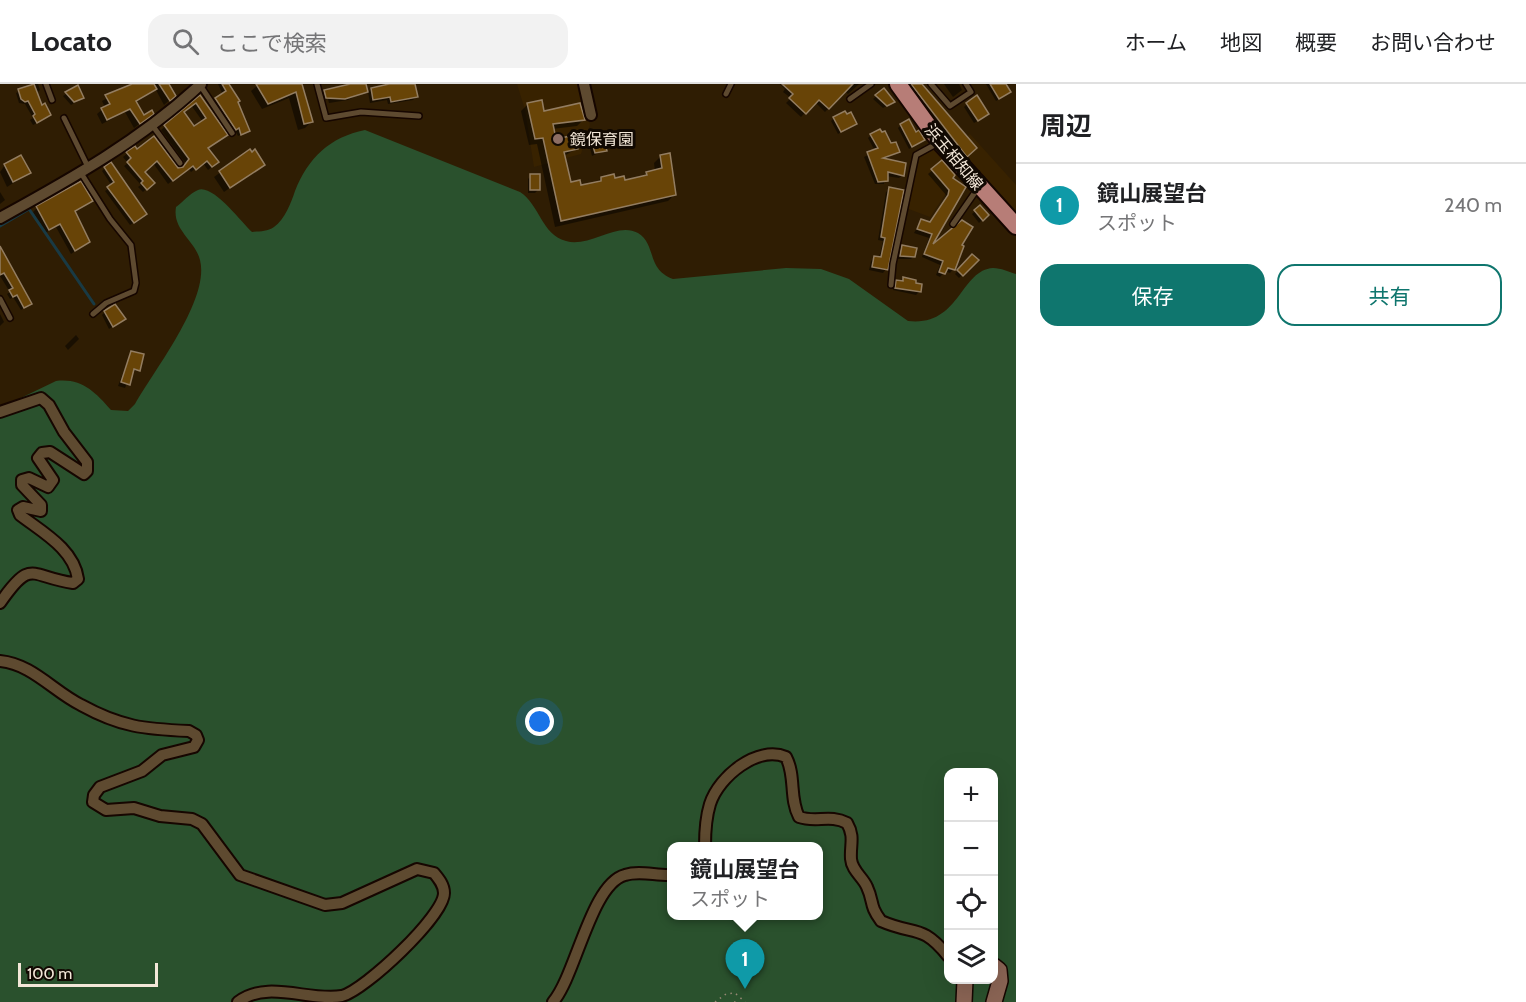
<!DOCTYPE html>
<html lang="ja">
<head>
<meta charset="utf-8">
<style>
	body { margin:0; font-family:Cabin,"Noto Sans JP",sans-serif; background:#f2f2f2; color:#202124 }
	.controls { position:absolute; right:18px; bottom:18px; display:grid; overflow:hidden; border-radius:12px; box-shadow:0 6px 24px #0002 }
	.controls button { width:54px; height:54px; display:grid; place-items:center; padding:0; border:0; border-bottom:2px solid #e0e0e0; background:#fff; color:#202124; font:30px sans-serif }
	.scale { position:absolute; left:18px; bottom:15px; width:140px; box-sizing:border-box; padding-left:6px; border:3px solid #f3e7d8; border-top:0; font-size:16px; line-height:21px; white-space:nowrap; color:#f3e7d8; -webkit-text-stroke:4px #110902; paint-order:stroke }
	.you { position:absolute; left:540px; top:638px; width:21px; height:21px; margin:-15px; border:4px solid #fff; border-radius:50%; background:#1a73e8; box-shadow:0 0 0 9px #1a73e833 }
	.badge { display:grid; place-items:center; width:39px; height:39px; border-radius:50%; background:#0f766e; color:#fff; font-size:20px; font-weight:700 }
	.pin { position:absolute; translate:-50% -50px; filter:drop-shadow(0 2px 3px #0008) }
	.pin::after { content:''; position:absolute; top:32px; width:21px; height:18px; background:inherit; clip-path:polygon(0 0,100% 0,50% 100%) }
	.popup { position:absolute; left:667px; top:758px; width:156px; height:78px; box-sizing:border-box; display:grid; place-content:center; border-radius:12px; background:#fff; filter:drop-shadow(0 2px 4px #0005); font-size:20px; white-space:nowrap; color:#757577 }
	.popup b { font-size:22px; color:#202124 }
	.popup::after { content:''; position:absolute; left:50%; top:100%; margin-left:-12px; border:12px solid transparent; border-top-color:#fff }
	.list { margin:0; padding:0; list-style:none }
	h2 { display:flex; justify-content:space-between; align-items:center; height:78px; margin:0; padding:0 24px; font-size:26px }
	h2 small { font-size:20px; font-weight:400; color:#757577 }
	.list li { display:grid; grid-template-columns:39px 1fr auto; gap:18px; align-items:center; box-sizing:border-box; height:84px; padding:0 24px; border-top:2px solid #e0e0e0 }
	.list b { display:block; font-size:22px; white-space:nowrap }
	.list p { margin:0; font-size:20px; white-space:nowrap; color:#757577 }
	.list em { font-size:20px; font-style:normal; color:#757577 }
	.actions { display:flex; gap:12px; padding:18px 24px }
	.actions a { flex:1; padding:14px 0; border:2px solid #0f766e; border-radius:18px; text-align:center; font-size:21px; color:#0f766e }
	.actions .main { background:#0f766e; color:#fff }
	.icon { flex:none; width:33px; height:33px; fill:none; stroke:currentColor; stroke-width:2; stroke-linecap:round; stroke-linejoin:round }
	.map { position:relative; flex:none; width:1016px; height:918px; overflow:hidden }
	header { display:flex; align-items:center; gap:36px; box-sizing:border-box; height:84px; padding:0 30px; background:#fff; border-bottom:2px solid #e0e0e0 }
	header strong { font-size:28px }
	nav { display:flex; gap:33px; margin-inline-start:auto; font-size:21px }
	.search { width:420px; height:54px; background:#f2f2f2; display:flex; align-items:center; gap:15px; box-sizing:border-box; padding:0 21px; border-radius:18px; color:#757577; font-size:22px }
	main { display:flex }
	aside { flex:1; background:#fff }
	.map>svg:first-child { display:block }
	.built { fill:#382200 }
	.green { fill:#2a512d; fill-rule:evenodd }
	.shadow { fill:#0007; fill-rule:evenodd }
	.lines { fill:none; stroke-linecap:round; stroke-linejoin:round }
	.stream { stroke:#193a44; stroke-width:3 }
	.building { fill:#684407; stroke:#937d61; stroke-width:1.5; fill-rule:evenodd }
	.service-casing { stroke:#160600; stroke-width:8 }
	.minor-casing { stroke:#160600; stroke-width:14 }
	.secondary-casing { stroke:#160600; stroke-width:18 }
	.primary-casing { stroke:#160600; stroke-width:20 }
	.path { stroke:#988975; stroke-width:1.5; stroke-dasharray:1.5 4.5; stroke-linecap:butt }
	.service { stroke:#5e4a30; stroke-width:5 }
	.minor { stroke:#5e4a30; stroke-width:10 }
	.secondary { stroke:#8a6454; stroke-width:15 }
	.primary { stroke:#b77d77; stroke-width:16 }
	.education-dot { fill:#8d6e63; stroke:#110902; stroke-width:2 }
	.labels { text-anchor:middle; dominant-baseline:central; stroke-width:6; stroke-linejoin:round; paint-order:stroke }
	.poi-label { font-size:16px; fill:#f3e7d8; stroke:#110902; text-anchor:start }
	.street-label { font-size:16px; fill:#f3e7d8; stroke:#110902 }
</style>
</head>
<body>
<header>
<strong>Locato</strong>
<div class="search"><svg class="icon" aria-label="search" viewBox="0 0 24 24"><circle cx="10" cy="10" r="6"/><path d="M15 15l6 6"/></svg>ここで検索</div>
<nav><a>ホーム</a><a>地図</a><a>概要</a><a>お問い合わせ</a></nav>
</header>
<main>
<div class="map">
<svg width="1016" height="918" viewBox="0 0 1016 918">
	<rect width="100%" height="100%" fill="#2f1d03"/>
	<g class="built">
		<path d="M517,0H581L590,41L581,70L534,83L525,26Z"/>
		<path d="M970,50L1016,101V135L976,109L957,93L930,133L906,124L918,73L947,57L953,63Z"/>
	</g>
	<path class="green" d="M365,46L520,108C540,121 541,150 566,157C589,164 617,137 638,149C657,161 646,185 673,195L786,184L821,185L849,195L908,237C960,243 960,186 993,184C1001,184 1009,188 1016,190V918H0V324L56,297C82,294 95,308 111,326L128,327L135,320C155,285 210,215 200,176C195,156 172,146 176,123C183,118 190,109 198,106C213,100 241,138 252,148C260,147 267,148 274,143C285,135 291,119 295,107C308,74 330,53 365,46ZM948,688H994V896H948ZM672,762H819V832H672Z"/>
	<g class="shadow">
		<path d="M30,0H38L40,6L36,10L46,34L33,41L30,36L33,34L25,20L19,19L16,9L31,3Z"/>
		<path d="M134,0H167L174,12L164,21L156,6L135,19L143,33L147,34L134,44L125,28L102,40L97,30L105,23L102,17Z"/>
		<path d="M218,0H229L248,46L245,49L238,52L235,46L232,48L213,18L223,11Z"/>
		<path d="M259,0H301L311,38L305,44L298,46L289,14L262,25L251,7Z"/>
		<path d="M395,0H414L416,13L413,16L388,20L387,16L370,19L368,8L371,5Z"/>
		<path d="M780,0H859L848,10L845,7L825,28L815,18L801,33L786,19L791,14L783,8L785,5Z"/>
		<path d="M905,0H920L975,64L964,75Z"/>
		<path d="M944,0H959L962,6L953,13Z"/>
		<path d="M986,0H1004L1006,11L996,17Z"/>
		<path d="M77,3L82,14L71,21L63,12Z"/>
		<path d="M884,6L893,18L883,24L873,15Z"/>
		<path d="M325,7H366L348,16L329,19L328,15L323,16L322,10Z"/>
		<path d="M200,13L222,55L207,65L213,82L208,86L203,79L191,88L188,84L168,100L153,79L143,88L153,99L143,108L138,103L141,101L124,82L128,79L123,73L134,64L181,85L186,80L161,46ZM191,21L203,38L194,44L182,29Z"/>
		<path d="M528,20L543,28L583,36L577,42L552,45L555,57L576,65L564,72L570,100L579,103L596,99L601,94L624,98L642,93L655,87L654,79L660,73L674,111L668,117L555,143L537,60L529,61L521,27Z"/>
		<path d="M967,20L984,33L974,39L964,23Z"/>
		<path d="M834,34L855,40L838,50L831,37Z"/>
		<path d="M901,41L915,50L920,58L909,65L898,44Z"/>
		<path d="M871,51L898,68L882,76L902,91L899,94L886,92L884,100H875L864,73L875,67L868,54Z"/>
		<path d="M593,60L605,66L592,72L590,64Z"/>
		<path d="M250,67L264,80L224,108L214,93Z"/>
		<path d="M942,78L951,95L964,104L928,166L959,161L953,185L950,189L945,187L940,193L936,191L940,181L922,173L929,154L914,149L921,137L929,140L944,116L946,111L928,90Z"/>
		<path d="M5,81L29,89L7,103L0,88Z"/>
		<path d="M105,84L142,133L130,141L105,107L112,102L102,87Z"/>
		<path d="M531,92L538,106L535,109H528V95Z"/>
		<path d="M890,105L886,185L883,189L869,186L871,177L875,173L879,174L883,157L878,156L886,108Z"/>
		<path d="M0,108L5,116L0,120Z"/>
		<path d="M91,117L74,128L88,158L71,170L56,143L45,149L33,128L37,124Z"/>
		<path d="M980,123L987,131L979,139L972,130Z"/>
		<path d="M0,163L30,219L21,226L13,213L10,215L7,210L10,208L0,192Z"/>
		<path d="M902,163L914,172L911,175H897Z"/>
		<path d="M972,172L977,176L959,194L955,190Z"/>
		<path d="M904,195L919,208L916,211L893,206L894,201Z"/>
		<path d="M105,228L124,235L109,245L102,231Z"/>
		<path d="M0,230L4,238L0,242Z"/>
		<path d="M76,251L79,255L68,266L65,262Z"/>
		<path d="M131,268L138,286L132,288L125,304L118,302Z"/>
	</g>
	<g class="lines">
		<path class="stream" d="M0,142L29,125L94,220"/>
	</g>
	<g class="building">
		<path d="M34,0L42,21L45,19L51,31L37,39L33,32L35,30L28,17L25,18L21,15L18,5Z"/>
		<path d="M132,0H154L157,5L136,17L144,31L152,26L154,30L140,40L130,25L107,36L101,24L110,20L105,11Z"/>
		<path d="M159,0H169L176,12L170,17Z"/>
		<path d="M222,0H229L240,17L238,18L250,47L241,51L239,44L236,46L215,14L226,7Z"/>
		<path d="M256,0H302L313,38L304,40L296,8L268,20Z"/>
		<path d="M350,0H366L368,8L345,15L326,14L324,6Z"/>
		<path d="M389,0H415L418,13L391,18L390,13L373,16L371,4Z"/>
		<path d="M782,0H853L829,25L819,16L806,30L789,14L793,10Z"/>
		<path d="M911,0H922L977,64L967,73Z"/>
		<path d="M990,0H1006L1011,8L999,15Z"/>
		<path d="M78,1L84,14L74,18L65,8Z"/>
		<path d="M884,4L895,18L887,22L875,11Z"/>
		<path d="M200,11L228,51L208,64L219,78L212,83L207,77L196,86L193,82L173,97L157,77L145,88L155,99L147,106L141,99L143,97L127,78L131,74L126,68L135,62L137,65L154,52L178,84L183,83L189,75L164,41ZM196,19L206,34L194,42L184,28Z"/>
		<path d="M977,11L989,30L978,37L966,19Z"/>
		<path d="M542,16L544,27L580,19L585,36L553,40L556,55L575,51L578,65L564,68L571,98L580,96L581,101L601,97V93L614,90L615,94L624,92L625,96L647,91L646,88L662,84L660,71L670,69L676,111L561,137L543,54L535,55L527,19Z"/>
		<path d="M845,27L847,30L851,28L857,40L841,48L833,33Z"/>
		<path d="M909,35L916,48L919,46L925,56L912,63L900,40Z"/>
		<path d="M880,45L882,48L885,47L891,59L896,58L900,68L883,74L906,79L904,92L888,88V97L878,98L867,68L878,64L870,50Z"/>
		<path d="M604,56L607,67L595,69L592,59Z"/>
		<path d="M250,65L252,68L255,65L265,81L230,104L219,87Z"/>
		<path d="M21,71L31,89L13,98L4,80Z"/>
		<path d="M942,76L955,91L953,94L966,103L933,160L962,136L973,143L962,161L964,162L955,186L948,184L945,190L939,188L943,177L924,170L932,150L917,145L921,135L930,138L948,111L949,106L931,85Z"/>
		<path d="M111,78L147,130L134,139L107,103L114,98L104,83Z"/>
		<rect x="530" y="90" width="10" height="16"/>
		<path d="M81,97L93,117L75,127L90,158L75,167L60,140L49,146L36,122Z"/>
		<path d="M889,103L904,106L888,186L872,183L874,172L881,173L885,154L881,153Z"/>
		<path d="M980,121L989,131L983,137L974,126Z"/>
		<path d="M902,161L917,164L915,173L900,172Z"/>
		<path d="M0,162L32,220L24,224L17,211L13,213L9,206L13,204L4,189L0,191Z"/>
		<path d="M972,170L979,176L963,192L957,186Z"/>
		<path d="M903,193L916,196V199L922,200L921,208L895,204L896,196L903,197Z"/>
		<path d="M115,220L126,235L113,243L104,227Z"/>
		<path d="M131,267L144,270L140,287L134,285L130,301L121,298Z"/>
	</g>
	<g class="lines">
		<g class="service-casing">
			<g id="service">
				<path d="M46,0L52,16"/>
				<path d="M317,0L326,34L361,28L419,32"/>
				<path d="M931,0L950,22L971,8L966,0"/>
				<path d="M200,1L232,49"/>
				<path d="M726,10L731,0"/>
				<path d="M850,15L871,0"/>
				<path d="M64,34L88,83"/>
				<path d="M152,41L180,79"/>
				<path d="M81,89L110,135L131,161L136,199L134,207L106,219L93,230"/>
				<path d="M953,140L978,104"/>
				<path d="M891,201L893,180L916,71L938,59"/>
				<path d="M0,215L10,234"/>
			</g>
		</g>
		<g class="minor-casing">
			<g id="minor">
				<path d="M584,0L591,31"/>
				<path d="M0,134C71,95 141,56 201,0"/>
				<path d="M0,328L41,314L49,321L64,348L87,378V387L84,390L50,368L42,369L38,374L53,396L48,403L29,394L22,396V401L41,421V427L23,423L18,426L20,431C42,448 74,465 78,495L73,499C30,493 32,473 0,519"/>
				<path d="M0,577C32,580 53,607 81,621C121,643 144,645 189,647L196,651L198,656L194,663L162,671L142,687L100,703L94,711L93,718L106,726L134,724L160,732L192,735L202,740L240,791L325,821L342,819L417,785L434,789C439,795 444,801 444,809C444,832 365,906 342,912C309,918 268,895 238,918"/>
				<path d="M705,762C705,749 706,733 710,720C719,692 758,661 786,673C796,692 789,714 799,733C816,739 830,730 847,739C855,753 850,760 851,775C852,787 863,793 867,803C874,818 869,821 881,837C915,852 921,839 948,872"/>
				<path d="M553,918C576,891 591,800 625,791C640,786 656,792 672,791"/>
			</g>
		</g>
		<g class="secondary-casing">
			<g id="secondary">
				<path d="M994,882L999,886L1000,897L994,918"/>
				<path d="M964,918L965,896"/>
			</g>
		</g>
		<g class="primary-casing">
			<path id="primary" d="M898,0L940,58L1016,142"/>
		</g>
		<g class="path">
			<path d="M715,918L726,910L735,909L745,918"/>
			<path d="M734,918H737"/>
		</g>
		<use href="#service" class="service"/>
		<use href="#minor" class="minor"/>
		<use href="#secondary" class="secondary"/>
		<use href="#primary" class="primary"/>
	</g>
	<circle class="education-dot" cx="558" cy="55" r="6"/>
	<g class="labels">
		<g class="poi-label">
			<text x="570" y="55">鏡保育園</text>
		</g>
		<g class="street-label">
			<text transform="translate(954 73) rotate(50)">浜玉相知線</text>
		</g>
	</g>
</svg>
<div class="controls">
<button>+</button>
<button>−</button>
<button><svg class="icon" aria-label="locate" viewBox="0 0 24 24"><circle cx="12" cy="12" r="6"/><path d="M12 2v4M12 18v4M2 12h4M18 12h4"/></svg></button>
<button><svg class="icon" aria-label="layers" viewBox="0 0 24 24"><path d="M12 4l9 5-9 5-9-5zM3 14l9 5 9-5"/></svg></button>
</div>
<div class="scale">100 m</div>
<div class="you"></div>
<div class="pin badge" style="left:745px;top:905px;background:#0f9aa8">1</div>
<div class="popup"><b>鏡山展望台</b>スポット</div>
</div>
<aside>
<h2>周辺<small></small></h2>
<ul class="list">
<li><span class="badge" style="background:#0f9aa8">1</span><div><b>鏡山展望台</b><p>スポット</p></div><em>240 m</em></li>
</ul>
<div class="actions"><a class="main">保存</a><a>共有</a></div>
</aside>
</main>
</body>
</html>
